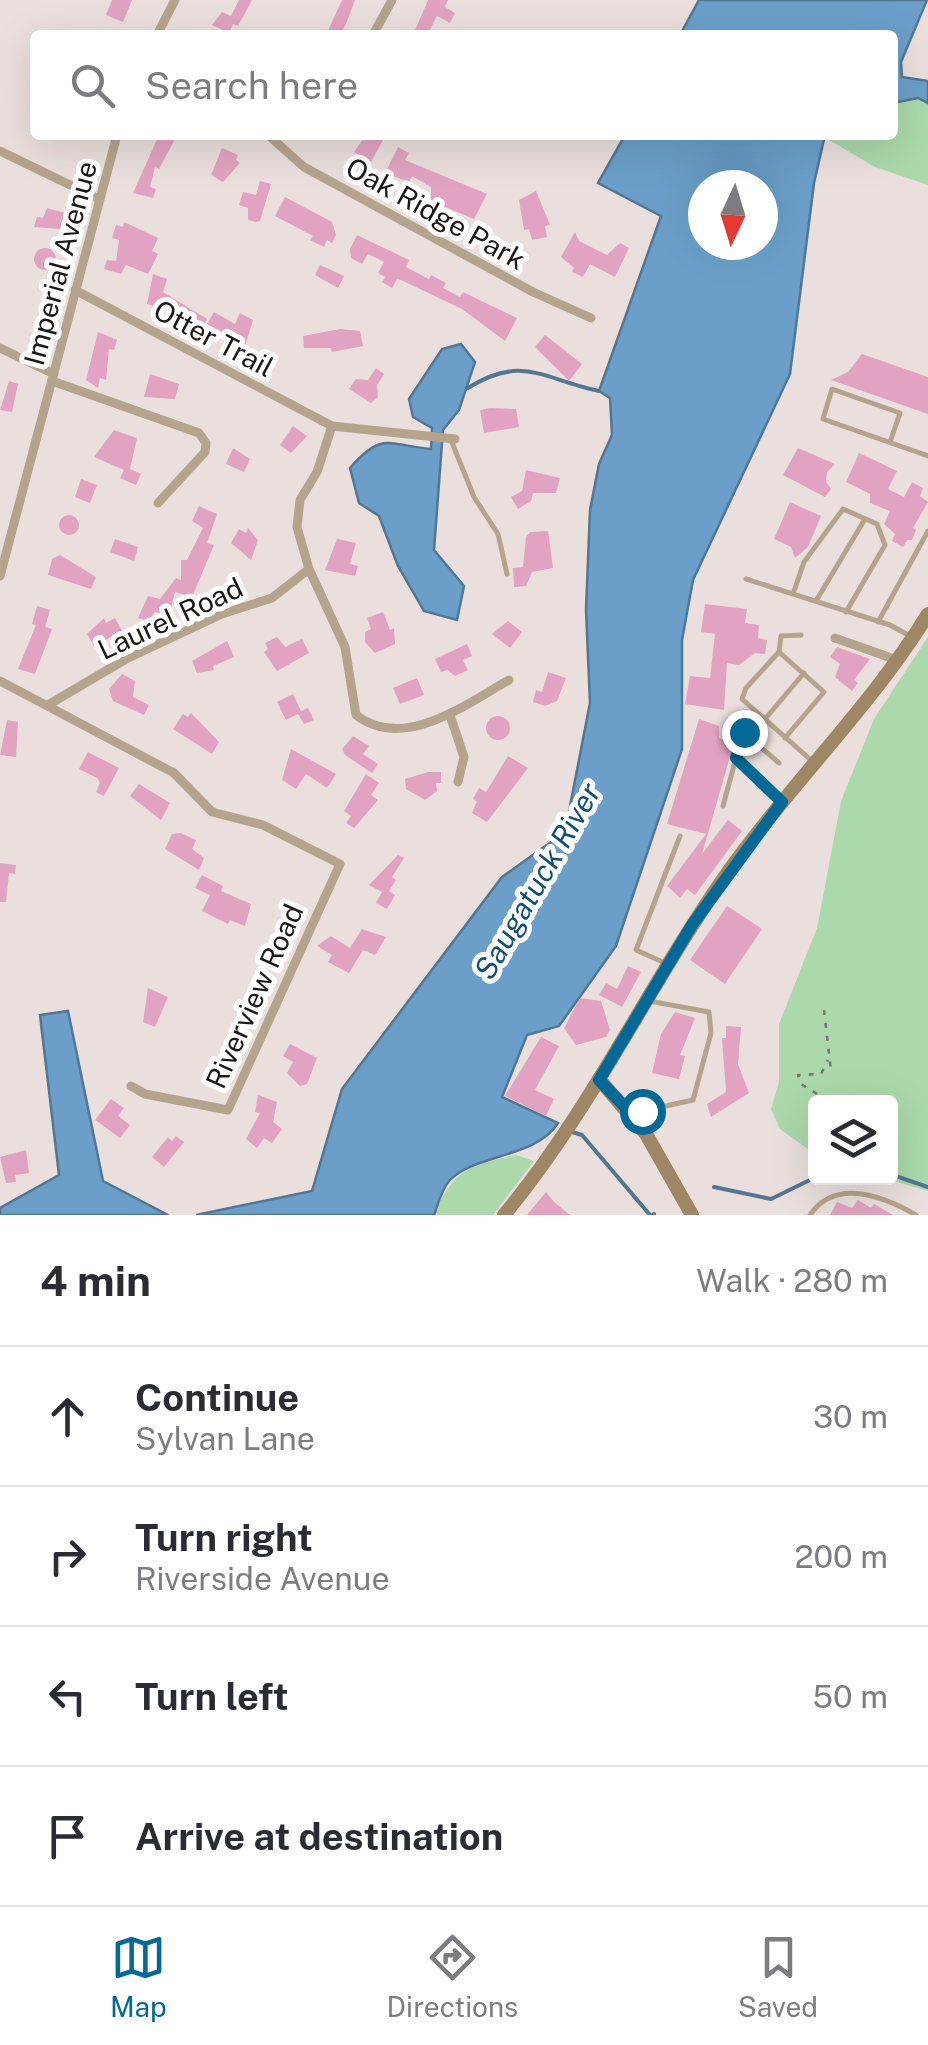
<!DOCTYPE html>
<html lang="en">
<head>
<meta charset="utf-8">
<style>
	body { margin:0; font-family:"Public Sans",sans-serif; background:#f2f2f3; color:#2b2b33 }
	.controls { position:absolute; right:30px; bottom:30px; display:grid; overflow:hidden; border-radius:10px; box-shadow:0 10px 40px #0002 }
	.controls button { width:90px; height:90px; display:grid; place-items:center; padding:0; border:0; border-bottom:2px solid #e1e1e2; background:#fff; color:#2b2b33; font:50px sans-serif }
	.compass { position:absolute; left:688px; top:170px; width:90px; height:90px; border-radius:50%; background:#fff; box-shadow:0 10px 40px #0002; rotate:184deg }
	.stop { position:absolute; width:30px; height:30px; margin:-22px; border:8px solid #046997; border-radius:50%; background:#fff }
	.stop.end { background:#046997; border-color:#fff; box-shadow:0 2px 10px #0008 }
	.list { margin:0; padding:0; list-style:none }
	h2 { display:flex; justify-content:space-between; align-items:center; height:130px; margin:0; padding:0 40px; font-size:42px }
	h2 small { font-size:32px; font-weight:400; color:#7c7c81 }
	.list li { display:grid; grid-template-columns:65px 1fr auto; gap:30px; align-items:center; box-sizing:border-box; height:140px; padding:0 40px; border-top:2px solid #e1e1e2 }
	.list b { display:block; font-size:38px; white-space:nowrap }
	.list p { margin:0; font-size:32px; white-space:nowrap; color:#7c7c81 }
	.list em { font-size:32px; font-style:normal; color:#7c7c81 }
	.icon { flex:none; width:55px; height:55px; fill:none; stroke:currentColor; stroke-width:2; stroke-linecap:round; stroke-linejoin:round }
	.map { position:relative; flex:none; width:928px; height:1215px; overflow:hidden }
	.search { position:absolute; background:#fff; box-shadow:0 10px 40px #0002; left:30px; right:30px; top:30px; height:110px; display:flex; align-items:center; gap:25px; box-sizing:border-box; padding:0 35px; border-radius:10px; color:#7c7c81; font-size:38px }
	.sheet { height:690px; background:#fff }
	nav { display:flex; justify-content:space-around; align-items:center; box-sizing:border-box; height:140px; border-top:2px solid #e1e1e2; background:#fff; font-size:28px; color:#7c7c81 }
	nav a { display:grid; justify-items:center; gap:5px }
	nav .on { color:#046997 }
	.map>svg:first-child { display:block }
	.green { fill:#abd9ab }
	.water { fill:#6b9fc9; stroke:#537693; stroke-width:2.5; fill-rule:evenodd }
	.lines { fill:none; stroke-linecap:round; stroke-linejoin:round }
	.stream { stroke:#537693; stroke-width:4 }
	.building { fill:#e1a3c1 }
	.path { stroke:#7a7370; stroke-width:2.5; stroke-dasharray:5 8; stroke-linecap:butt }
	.lane { stroke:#b5a48d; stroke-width:5 }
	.street { stroke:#b5a48d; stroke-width:9 }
	.secondary { stroke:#9f8664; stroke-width:14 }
	.route { stroke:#046997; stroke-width:12 }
	.labels { text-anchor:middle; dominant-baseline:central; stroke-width:10; stroke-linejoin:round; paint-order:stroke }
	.street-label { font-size:28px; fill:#1a1715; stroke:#fff }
	.water-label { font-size:30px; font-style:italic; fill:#114e76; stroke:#fff }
</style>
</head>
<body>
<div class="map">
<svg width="928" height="1215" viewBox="0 0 928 1215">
	<rect width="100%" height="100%" fill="#eadfdc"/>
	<g class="green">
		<path d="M918,98L928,103V185L875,167L824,137L893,135V103Z"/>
		<path d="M928,637V1191L883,1178H890V1102H816L815,1154L780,1129L771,1109L779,1082V1024L817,928L841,801L874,719Z"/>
		<path d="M516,1155L534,1161L493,1215H434C454,1169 468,1166 516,1155Z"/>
	</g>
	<g class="water">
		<path d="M699,0H927L901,62L902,77L928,81V103L918,98L893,103V35H680Z"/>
		<path d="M625,135H825L814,183L790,374L693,580L682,640V749L616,946L559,1026L527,1035L502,1097L558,1123C536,1158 475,1154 450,1180C442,1188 438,1204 434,1215H196L312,1191L342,1089L502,877L565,832L590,703L586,610L590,510L599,464L612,435L610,398L599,391L661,216L598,183ZM763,185V245H703V185Z"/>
		<path d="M461,344L475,362L459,410L443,430L434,550L464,586L457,620L424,611L398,566L379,516L359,503L350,468C382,431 388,445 431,449L432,428L413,417L409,399L442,349Z"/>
		<path d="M68,1011L103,1181L168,1215H0V1208L59,1175L40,1015Z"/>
	</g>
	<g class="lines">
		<g class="stream">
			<path d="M468,388C522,354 543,379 599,391"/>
			<path d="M572,1132L582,1135L650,1215"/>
			<path d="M890,1174L928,1187"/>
			<path d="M714,1187L771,1199L816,1177"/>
			<path d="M653,1215L654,1214"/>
		</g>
	</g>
	<g class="building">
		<path d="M112,0H132L123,22L106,15Z"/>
		<path d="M239,0H252L238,26L233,24L229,33L212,25L222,12L231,16Z"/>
		<path d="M342,0H355L346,24L340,35H326Z"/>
		<path d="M428,0H448L445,7L455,13L450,23L437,16L427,35H413Z"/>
		<path d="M159,135L175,139L159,169L155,167L150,187L156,189L153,198L133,193Z"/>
		<path d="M366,135L383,140L371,162L354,152Z"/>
		<path d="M398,147L409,153L405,160L487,194L474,219L431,201V187L412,176L409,182L385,173Z"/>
		<path d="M222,148L238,155L236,160L240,163L223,182L211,175Z"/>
		<path d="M260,181L271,184L260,221L256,222L248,220V208L239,205L243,192L256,195Z"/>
		<path d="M536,191L550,225L545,226L547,237L532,240L529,229L524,230L519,200Z"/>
		<path d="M285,197L332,222L336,235L332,243L327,240L324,247L310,240L313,236L275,216Z"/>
		<path d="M47,208L65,213L60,229L34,227L37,217L43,218Z"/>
		<path d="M124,222L158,238L152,251L158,254L148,274L126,265L121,274L104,269L107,260L116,261L119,240L112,238L116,225L123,227Z"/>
		<path d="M575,232L579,241L607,255L620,243L629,248L615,277L590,264L583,277L572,272L574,268L561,257Z"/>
		<path d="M357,235L409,260L406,267L429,279L431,275L446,283L443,288L460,297L463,292L517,318L505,341L462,309L401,280L397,279L392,288L382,282L385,277L378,273L384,262L368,254L362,264L351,258L350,249Z"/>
		<circle cx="45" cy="259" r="11"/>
		<path d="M320,265L344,276L338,288L315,275Z"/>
		<path d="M153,274L167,279L163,292L207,319L196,340L183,333L187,326L166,315L168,311L147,304Z"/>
		<path d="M214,312L235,324L240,313L253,320L245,346L207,324Z"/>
		<path d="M340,329L360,331L363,346L332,352L331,348H304L303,336Z"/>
		<path d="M98,332L117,340L114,350L109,349L106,380L100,378L98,388L86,380Z"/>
		<path d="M545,335L582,364L569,381L535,347Z"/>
		<path d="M862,354L928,377V414L831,380L848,372Z"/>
		<path d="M376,368L384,374L377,385L378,397L371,403L349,389L356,379L368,380Z"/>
		<path d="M150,374L179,384L175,399L144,397Z"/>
		<path d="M9,381L18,384L12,412L0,410Z"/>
		<path d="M490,408L516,409L519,427L484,433L480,410Z"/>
		<path d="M293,426L307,436L291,453L280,445Z"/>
		<path d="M114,430L137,438L130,469L141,474L136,485L120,478L124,470L94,457Z"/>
		<path d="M233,448L250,459L244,472L226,464Z"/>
		<path d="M798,448L835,464L827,472L826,482L831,489L825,497L783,475Z"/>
		<path d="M859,453L897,471L888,489L904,497L912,482L923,488L920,496L928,502L913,528L916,530L912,540H907L903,547L892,541L895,534L884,524L890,511L870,503V494L846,482Z"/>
		<path d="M526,470L560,478L556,493H533L531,501L518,509L511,497L522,491Z"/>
		<path d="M81,479L97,485L90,503L75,497Z"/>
		<path d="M790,502L821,516L808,547L795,558L791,547L774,539Z"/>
		<path d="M199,506L217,514L207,543L214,545L192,597L175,592L169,616L155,612L148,621L138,618L148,596L160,599L176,578L181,580V560H187L203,528L192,521Z"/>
		<circle cx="69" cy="525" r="10"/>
		<path d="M248,528L258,540L251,560L231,543L239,529L246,533Z"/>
		<path d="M548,531L553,568L532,572L526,586L514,587L513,568L523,567L526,537L530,532Z"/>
		<path d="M115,539L138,547L134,561L110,552Z"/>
		<path d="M337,539L356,543L350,564L358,566L355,576L325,570Z"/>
		<path d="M60,555L96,577L91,589L48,575L52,559Z"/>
		<path d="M705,604L747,609L745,623L759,625L758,638L767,640L765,654L755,653L739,665L727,663L724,710L685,704L690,676L710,678L715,634L701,632Z"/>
		<path d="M37,606L50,610L45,627L52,629L35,674L18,669L36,625L32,624Z"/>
		<path d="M383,612L390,630L394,628L395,644L375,653L365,642V632L371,629L367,618Z"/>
		<path d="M104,618L106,623L115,618L122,631L94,646L87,634Z"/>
		<path d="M508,621L522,632L510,648L492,634Z"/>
		<path d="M277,637L285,647L302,639L309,653L277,671L264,652L268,649L265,643Z"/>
		<path d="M227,641L234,657L213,666L214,670L197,673L192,661Z"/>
		<path d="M467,644L472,656L463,660L468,670L455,676L447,670L441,672L435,659Z"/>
		<path d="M837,647L870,659L854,680L858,683L852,691L835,677L840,664L830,657Z"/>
		<path d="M548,672L566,678L557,701L545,706L533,702L536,690L542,692Z"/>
		<path d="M122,674L135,681L133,697L149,705L144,715L113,701L109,689Z"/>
		<path d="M417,678L424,695L400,704L393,688Z"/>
		<path d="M293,694L301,711L308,708L314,720L304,724L298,714L286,720L277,702Z"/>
		<path d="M191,713L219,742L212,754L173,729L183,714L188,717Z"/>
		<circle cx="498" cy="728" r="12"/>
		<path d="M699,719L719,726V738L734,743L702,854L728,820L742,831L695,895L687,889L680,898L667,886L706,834L667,824Z"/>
		<path d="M7,720L18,722L16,757L0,755Z"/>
		<path d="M353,736L369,746L363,754L378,764L372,773L345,755L342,749Z"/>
		<path d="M291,749L336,774L327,788L306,774L296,789L282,780Z"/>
		<path d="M88,752L119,768L104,796L96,792L100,783L97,778L79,769Z"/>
		<path d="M508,756L528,768L487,822L472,813L477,801L473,799L479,788L486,792Z"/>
		<path d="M428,772H441V783H436L437,791L425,800L406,789L405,779Z"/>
		<path d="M366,774L379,783L371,795L378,800L354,828L346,823L351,816L344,811Z"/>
		<path d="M139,784L170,803L161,820L130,796Z"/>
		<path d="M181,833L196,840L192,849L204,858L199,870L165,849L172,834Z"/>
		<path d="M398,855L404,858L392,877L396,880L389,891L395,895L387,909L376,903L382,892L369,885Z"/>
		<path d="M0,863L16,865L15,874L9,873L6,902H0Z"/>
		<path d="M202,875L223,886L221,891L251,904L245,926L230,920L228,924L202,911L210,895L195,888Z"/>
		<path d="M727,906L762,929L725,984L690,960Z"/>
		<path d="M362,929L386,937L375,955L363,950L349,973L328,962L332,955L317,946L331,936L350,948Z"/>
		<path d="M628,966L641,972L622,1007L599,995L606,983L617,989Z"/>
		<path d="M148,988L168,997L155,1027L143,1022Z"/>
		<path d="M580,998L601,1001L610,1030L606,1037L576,1045L564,1028Z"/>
		<path d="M675,1012L695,1018L680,1055L685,1056L679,1079L652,1073L661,1034Z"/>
		<path d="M726,1026L741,1027L738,1064L749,1093L711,1117L707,1104L726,1092L722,1038H726Z"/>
		<path d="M541,1037L559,1046L535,1090L554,1099L546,1116L505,1096Z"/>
		<path d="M290,1044L317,1058L307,1084L300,1086L287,1073L293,1062L283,1056Z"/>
		<path d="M258,1095L277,1102L273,1122L282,1129L272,1143L264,1138L257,1148L246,1139L260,1113L255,1112Z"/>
		<path d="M111,1099L124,1108L118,1116L130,1125L120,1138L95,1120Z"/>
		<path d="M176,1136L184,1142L164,1167L152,1157L168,1137L172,1141Z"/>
		<path d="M26,1150L29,1173L15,1175L16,1182L6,1183L0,1157Z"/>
		<path d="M546,1192L554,1202L570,1215H527Z"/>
		<path d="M858,1200L871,1208L874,1204L893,1215H830L837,1202L852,1208Z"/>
	</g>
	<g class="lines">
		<g class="path">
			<path d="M824,1010L831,1071"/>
			<path d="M817,1094L801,1084L798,1075L821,1074L828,1060"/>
		</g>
		<g class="lane">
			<path d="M451,440L474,497L498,534L507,574"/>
			<path d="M890,442L900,413L832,389L823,419L928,456"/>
			<path d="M746,579L890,625L910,636"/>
			<path d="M793,594L804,562L843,509L877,524L885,545L846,612"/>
			<path d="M816,601L865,519"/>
			<path d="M878,622L928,531"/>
			<path d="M779,652L781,636L801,635"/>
			<path d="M765,719L804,673"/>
			<path d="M725,728L744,733L779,763"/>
			<path d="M744,733L736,758L780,799"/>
			<path d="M785,738L824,692L779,652L746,688L742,699L812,761"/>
			<path d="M723,806L736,758"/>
			<path d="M665,963L636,950L680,836"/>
			<path d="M634,1113L693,1100L711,1033L709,1012L649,1001"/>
			<path d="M647,1130L656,1108"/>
			<path d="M810,1215C836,1177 885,1197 916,1215"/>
		</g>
		<g class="street">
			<path d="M157,35L175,0"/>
			<path d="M373,35L392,0"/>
			<path d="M268,135L304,167L533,292L591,318"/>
			<path d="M0,151L99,199"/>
			<path d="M75,290L332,426L455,439"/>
			<path d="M0,348L54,374"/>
			<path d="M52,381L199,433L206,443L205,452L158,503"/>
			<path d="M332,426L317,472L300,500L297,527L309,569L345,647L356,715C404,752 466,704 509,680"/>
			<path d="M0,576L117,135"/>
			<path d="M835,638L897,660"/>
			<path d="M0,681L174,773L212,812L263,825L340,864L228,1110L145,1094L131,1086"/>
			<path d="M48,705L126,659L222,614L272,598L309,569"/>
			<path d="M450,715L464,757L458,782"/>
		</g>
		<g class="secondary">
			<path d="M599,1079L646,1134L692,1215"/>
			<path d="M504,1215C592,1109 649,984 728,872C791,783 871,707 928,614"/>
		</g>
	</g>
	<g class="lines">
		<path class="route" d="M642,1111L631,1113L599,1080L692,925L782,802L736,758L744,732"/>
	</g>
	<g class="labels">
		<g class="street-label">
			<text transform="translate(436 213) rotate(29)">Oak Ridge Park</text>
			<text transform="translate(60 263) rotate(-75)">Imperial Avenue</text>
			<text transform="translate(214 338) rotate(28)">Otter Trail</text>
			<text transform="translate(170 618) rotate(-25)">Laurel Road</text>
			<text transform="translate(254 996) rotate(-66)">Riverview Road</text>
		</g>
		<g class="water-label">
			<text transform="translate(537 881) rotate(-60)">Saugatuck River</text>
		</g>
	</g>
</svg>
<div class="controls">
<button><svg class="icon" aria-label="layers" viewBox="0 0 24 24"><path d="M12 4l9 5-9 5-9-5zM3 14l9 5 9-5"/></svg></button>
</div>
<svg class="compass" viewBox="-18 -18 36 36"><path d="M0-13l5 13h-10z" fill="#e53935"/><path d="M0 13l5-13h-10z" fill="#7c7c81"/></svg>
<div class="stop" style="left:642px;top:1111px"></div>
<div class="stop end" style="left:744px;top:732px"></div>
<div class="search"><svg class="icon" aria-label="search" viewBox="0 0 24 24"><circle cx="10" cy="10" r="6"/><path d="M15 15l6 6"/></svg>Search here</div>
</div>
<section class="sheet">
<h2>4 min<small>Walk · 280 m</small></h2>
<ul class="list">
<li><svg class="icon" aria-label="ahead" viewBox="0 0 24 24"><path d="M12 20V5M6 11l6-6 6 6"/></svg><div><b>Continue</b><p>Sylvan Lane</p></div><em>30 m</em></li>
<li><svg class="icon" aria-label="right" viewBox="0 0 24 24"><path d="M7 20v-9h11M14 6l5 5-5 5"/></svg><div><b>Turn right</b><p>Riverside Avenue</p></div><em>200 m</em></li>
<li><svg class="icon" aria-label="left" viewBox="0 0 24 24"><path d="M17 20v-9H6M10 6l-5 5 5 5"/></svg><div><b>Turn left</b></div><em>50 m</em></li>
<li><svg class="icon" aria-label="arrive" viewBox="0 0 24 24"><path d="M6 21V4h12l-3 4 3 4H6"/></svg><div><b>Arrive at destination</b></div></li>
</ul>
</section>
<nav>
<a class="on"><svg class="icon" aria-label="map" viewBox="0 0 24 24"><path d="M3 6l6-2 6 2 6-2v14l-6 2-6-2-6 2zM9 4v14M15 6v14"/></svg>Map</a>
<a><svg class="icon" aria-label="directions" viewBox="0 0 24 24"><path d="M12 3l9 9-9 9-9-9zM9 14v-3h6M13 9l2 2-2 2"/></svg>Directions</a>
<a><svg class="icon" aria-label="saved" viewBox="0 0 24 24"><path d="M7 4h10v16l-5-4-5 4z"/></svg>Saved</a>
</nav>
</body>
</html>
